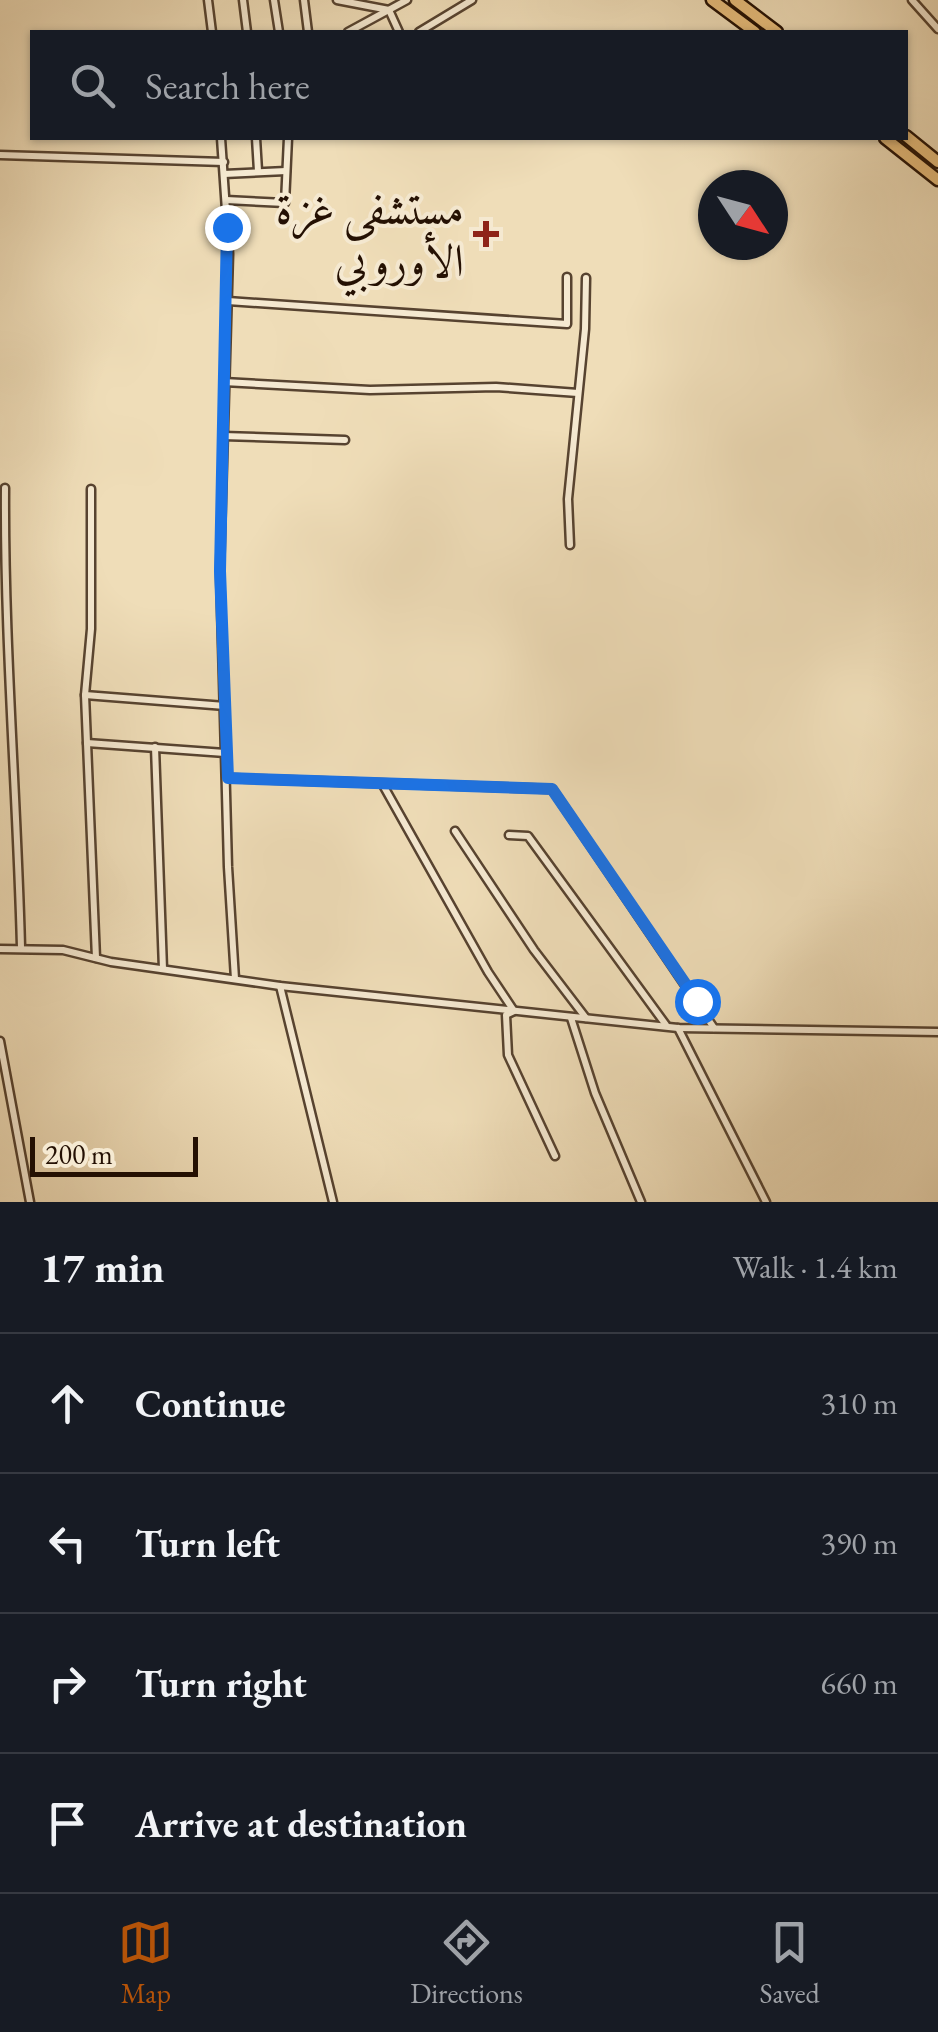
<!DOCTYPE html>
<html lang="en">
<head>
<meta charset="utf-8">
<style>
	body { margin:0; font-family:"EB Garamond",Amiri,serif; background:#242831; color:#f1f3f6 }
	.compass { position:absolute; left:698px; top:170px; width:90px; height:90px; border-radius:50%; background:#171b24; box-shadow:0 2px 8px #0004; rotate:126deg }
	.scale { position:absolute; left:30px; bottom:25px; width:168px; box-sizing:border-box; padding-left:10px; border:5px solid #241003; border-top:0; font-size:28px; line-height:35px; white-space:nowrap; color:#241003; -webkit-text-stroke:8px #f5e9d1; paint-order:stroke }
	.stop { position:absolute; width:30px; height:30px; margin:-22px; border:8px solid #1a73e8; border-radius:50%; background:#fff }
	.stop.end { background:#1a73e8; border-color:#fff; box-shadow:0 2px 10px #0008 }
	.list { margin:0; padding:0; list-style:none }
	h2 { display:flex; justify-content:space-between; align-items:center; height:130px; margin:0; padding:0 40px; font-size:42px }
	h2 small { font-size:32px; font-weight:400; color:#9ea1a6 }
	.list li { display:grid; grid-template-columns:65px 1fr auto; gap:30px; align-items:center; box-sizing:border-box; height:140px; padding:0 40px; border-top:2px solid #363941 }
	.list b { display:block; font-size:38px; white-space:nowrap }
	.list em { font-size:32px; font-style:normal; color:#9ea1a6 }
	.icon { flex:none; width:55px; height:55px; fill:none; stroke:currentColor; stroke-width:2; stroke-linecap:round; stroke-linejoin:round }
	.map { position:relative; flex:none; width:938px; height:1202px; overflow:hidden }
	.search { position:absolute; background:#171b24; box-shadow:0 2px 8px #0004; left:30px; right:30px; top:30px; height:110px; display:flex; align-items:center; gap:25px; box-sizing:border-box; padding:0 35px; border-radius:0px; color:#9ea1a6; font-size:38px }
	.sheet { height:690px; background:#171b24 }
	nav { display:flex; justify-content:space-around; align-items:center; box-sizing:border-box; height:140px; border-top:2px solid #363941; background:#171b24; font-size:28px; color:#9ea1a6 }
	nav a { display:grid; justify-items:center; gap:5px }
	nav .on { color:#b45309 }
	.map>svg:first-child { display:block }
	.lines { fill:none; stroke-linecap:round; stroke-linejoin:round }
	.minor-casing { stroke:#574330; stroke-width:11 }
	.highway-casing { stroke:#241003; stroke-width:15 }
	.minor { stroke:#f5e9d1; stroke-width:6 }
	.highway { stroke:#e8be7c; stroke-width:10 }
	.route { stroke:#1a73e8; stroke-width:12 }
	.poi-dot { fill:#8f2418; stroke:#f5e9d1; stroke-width:4 }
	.labels { text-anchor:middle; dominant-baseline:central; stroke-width:8; stroke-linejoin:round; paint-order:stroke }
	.poi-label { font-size:45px; fill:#241003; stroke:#f5e9d1; text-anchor:end }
</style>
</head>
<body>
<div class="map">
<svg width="938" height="1202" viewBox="0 0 938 1202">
	<rect width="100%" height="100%" fill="#efddb8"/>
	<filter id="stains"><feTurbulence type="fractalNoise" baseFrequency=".002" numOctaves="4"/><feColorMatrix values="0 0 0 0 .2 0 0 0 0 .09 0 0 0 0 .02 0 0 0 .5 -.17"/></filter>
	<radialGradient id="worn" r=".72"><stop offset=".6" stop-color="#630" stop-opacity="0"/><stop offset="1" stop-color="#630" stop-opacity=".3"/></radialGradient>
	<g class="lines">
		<g class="minor-casing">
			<g id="minor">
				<path d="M208,0L212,32"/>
				<path d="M243,0L247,32"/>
				<path d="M274,0L279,32"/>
				<path d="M304,0L308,32"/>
				<path d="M337,0L389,10L399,32"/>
				<path d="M912,0L938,29"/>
				<path d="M348,32L407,0"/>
				<path d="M419,32L472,0"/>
				<path d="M221,138L229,254L220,571L228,867L235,979"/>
				<path d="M256,138L258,171"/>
				<path d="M0,155L224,162"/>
				<path d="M224,174L286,171"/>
				<path d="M226,200L285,203L288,138"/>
				<path d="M228,301L567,324V277"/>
				<path d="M224,382L370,390L496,387L578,393"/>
				<path d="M223,436L345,440"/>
				<path d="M5,488C4,641 17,794 21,947"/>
				<path d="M91,489V629L85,695L96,958"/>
				<path d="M570,545L568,499L585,329L586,278"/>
				<path d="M85,695L225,706"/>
				<path d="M87,743L225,753"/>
				<path d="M155,747L163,969"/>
				<path d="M228,778L552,789L714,1028"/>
				<path d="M383,785L488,972L514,1011L506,1015L508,1055L555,1156"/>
				<path d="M455,831L534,950L586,1018"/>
				<path d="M509,835L528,836L666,1025"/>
				<path d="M0,949L63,950L111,962L280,986L678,1028L938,1032"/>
				<path d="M280,986L333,1202"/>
				<path d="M571,1018L595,1093L641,1202"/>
				<path d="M678,1028L766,1202"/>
				<path d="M0,1041L30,1202"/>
			</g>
		</g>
		<g class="highway-casing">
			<g id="highway">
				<path d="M712,0L755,32"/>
				<path d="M735,0L777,32"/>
				<path d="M906,136L938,162"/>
				<path d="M885,138L938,180"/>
			</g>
		</g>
		<use href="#minor" class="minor"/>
		<use href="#highway" class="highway"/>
	</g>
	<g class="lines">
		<path class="route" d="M227,227L220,571L228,778L552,789L697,1001"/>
	</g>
	<path class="poi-dot" d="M481 219h10v10h10v10h-10v10h-10v-10h-10v-10h10z"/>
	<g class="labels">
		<g class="poi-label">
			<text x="464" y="208">مستشفى غزة<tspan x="464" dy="52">الأوروبي</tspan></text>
		</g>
	</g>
	<rect width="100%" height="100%" filter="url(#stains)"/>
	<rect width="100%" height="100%" fill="url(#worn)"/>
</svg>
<svg class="compass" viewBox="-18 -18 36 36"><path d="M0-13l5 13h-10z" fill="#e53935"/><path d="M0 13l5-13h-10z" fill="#9ea1a6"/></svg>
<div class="scale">200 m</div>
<div class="stop" style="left:697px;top:1001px"></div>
<div class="stop end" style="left:227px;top:227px"></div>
<div class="search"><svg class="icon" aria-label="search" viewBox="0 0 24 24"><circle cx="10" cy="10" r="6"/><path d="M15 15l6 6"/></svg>Search here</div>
</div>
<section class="sheet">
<h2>17 min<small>Walk · 1.4 km</small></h2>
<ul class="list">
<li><svg class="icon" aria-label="ahead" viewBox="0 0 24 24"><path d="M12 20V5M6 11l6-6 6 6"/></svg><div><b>Continue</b></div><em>310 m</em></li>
<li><svg class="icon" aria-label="left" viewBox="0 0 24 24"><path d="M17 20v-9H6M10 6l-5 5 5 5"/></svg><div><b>Turn left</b></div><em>390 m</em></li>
<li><svg class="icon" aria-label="right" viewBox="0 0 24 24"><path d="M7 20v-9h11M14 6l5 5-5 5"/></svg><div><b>Turn right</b></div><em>660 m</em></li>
<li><svg class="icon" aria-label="arrive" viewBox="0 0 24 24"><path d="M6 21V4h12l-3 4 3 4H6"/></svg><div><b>Arrive at destination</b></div></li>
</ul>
</section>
<nav>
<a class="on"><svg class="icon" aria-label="map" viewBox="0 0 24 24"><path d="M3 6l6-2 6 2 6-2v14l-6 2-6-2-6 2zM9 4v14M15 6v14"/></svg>Map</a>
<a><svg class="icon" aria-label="directions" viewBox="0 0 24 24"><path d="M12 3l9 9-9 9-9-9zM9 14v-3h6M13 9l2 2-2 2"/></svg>Directions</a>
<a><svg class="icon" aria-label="saved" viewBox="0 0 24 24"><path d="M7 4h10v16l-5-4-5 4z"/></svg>Saved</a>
</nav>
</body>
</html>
